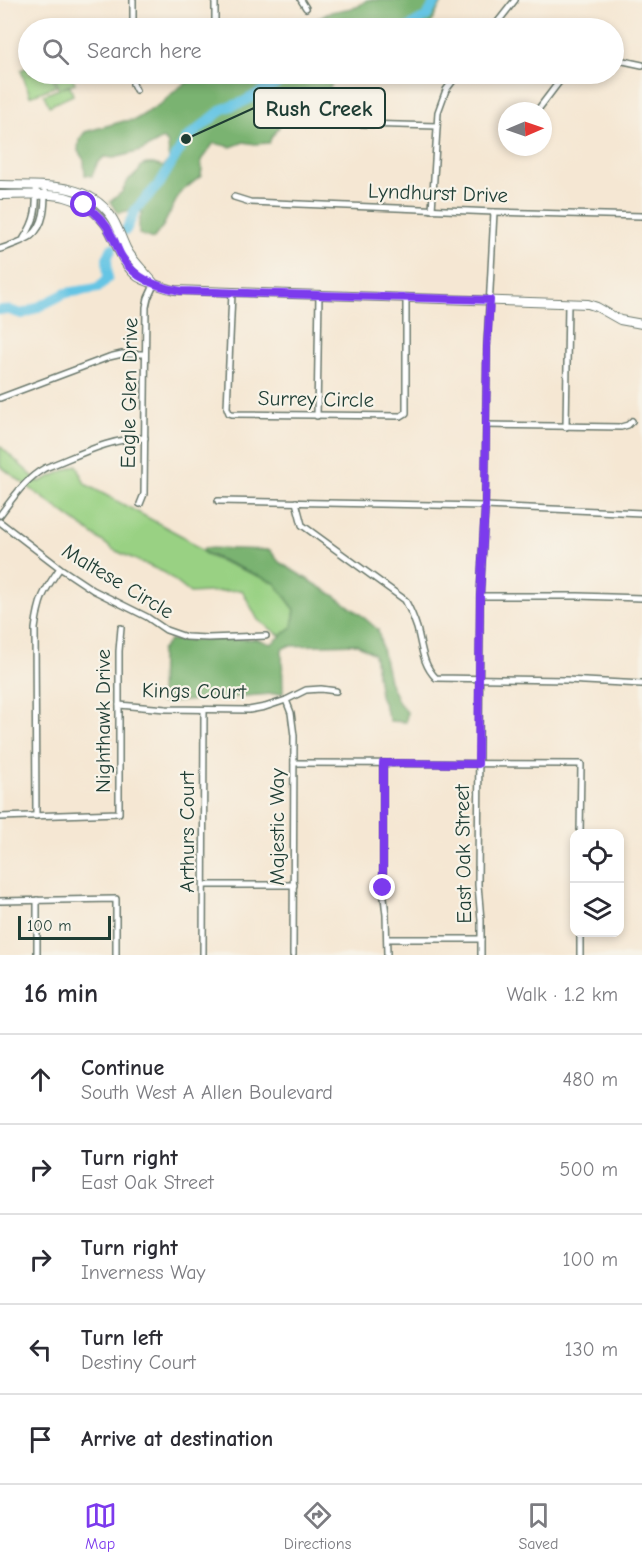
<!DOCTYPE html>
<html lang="en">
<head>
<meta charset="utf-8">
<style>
	body { margin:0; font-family:"Comic Neue",sans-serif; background:#f7f7f7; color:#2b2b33 }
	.controls { position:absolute; right:18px; bottom:18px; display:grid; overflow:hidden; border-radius:12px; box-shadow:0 3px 9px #0003 }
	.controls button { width:54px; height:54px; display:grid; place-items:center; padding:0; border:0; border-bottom:2px solid #e1e1e2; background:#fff; color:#2b2b33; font:30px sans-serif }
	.compass { position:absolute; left:498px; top:102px; width:54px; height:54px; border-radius:50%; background:#fff; box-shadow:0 3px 9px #0003; rotate:88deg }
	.scale { position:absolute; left:18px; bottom:15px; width:93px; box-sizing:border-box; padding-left:6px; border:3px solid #1f3d34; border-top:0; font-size:16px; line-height:21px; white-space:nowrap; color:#1f3d34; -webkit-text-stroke:4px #f7f3e8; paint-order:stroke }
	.stop { position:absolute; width:18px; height:18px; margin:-14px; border:4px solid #7c3aed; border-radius:50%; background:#fff }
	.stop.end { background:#7c3aed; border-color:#fff; box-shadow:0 2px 6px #0008 }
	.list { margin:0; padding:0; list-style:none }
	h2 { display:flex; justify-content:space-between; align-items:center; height:78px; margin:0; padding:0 24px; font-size:26px }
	h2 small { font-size:20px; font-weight:400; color:#7c7c81 }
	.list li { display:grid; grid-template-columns:39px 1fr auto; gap:18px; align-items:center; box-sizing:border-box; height:90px; padding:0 24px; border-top:2px solid #e1e1e2 }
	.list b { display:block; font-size:22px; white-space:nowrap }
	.list p { margin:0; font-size:20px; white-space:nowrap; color:#7c7c81 }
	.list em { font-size:20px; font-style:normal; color:#7c7c81 }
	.icon { flex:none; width:33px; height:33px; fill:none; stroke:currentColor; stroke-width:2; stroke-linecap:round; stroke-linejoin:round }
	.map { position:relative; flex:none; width:642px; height:955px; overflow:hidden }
	.search { position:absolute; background:#fff; box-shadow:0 3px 9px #0003; left:18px; right:18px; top:18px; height:66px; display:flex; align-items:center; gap:15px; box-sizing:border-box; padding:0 21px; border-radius:33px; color:#7c7c81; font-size:22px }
	.sheet { height:528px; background:#fff }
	nav { display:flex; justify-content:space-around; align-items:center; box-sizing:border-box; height:84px; border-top:2px solid #e1e1e2; background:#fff; font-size:16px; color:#7c7c81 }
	nav a { display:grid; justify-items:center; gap:3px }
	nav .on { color:#7c3aed }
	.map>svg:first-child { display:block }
	.green { fill:#99d183; stroke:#5c875c; stroke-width:1.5 }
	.forest { fill:#7ab371; stroke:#4c7852; stroke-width:1.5 }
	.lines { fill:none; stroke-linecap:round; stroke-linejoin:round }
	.river { stroke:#65c5e4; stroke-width:10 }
	.street-casing { stroke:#6a786c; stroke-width:8 }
	.secondary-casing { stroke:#6a786c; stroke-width:10 }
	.street { stroke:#fff; stroke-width:5 }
	.secondary { stroke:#fff; stroke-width:8 }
	.route { stroke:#7c3aed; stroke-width:8 }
	.labels { text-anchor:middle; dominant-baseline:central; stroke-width:4.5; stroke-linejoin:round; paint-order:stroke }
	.street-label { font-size:21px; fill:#1f3d34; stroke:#f7f3e8 }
	.leader { fill:none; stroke:#1f3d34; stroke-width:2 }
	.callout-dot { fill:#1f3d34; stroke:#f7f3e8; stroke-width:2 }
	.callout { fill:#f7f3e8; stroke:#1f3d34; stroke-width:2 }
	.callout-label { font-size:22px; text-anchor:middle; font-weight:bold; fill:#1f3d34 }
</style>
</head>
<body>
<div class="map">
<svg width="642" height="955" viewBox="0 0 642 955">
	<rect width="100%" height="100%" fill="#f7f3e8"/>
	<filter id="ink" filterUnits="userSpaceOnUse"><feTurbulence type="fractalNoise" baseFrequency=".0167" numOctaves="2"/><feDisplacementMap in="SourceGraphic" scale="12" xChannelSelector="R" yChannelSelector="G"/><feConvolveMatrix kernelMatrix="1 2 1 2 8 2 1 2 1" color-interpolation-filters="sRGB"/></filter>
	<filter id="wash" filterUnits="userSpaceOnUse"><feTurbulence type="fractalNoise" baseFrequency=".008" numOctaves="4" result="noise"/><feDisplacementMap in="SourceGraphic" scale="24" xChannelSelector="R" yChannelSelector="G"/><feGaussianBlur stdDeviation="1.35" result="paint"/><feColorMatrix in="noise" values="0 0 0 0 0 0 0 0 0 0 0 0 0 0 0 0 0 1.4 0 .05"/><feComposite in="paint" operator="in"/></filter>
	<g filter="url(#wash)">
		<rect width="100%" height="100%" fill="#f5e7d3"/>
		<g class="green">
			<path d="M28,67V74H51L56,86L30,96L21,70Z"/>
			<path d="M68,74H71L75,83L62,88L70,86L73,95L49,106L44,95L59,89L55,78Z"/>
			<path d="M0,446L39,482L77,465L85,484L184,537L208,556L275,583L295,610L292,627L281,636L258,620L242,590L190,593L165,573L114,550L0,466Z"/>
		</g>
		<g class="forest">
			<path d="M367,0H444L439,7L429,28H295L311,22L331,12L357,7Z"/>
			<path d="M201,74H339L333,77L331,86L320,105C313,103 308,99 300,97C288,105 284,118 277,130C273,135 271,137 269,143L254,144L244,142L231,147L214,143L201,160L202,168L201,176L180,193L163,226L153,239L139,234V221L142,212L136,209L118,213L110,202L122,192L129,179L134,176L139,171L141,166C149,162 154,164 163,167L169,160L168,144L163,139L141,151L114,158L104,157L97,164L92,176L85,175L84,160L78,151L79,140L85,132L124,121L135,120L162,103L178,88Z"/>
			<path d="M345,74H433L427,82L360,81Z"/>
			<path d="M204,548L270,550L279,562L335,596L360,614L378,630L389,681L399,703L407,712L406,722L390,721L380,695L374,654L357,644L288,646L282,649L283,693L162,703L160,702L161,651L170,640L256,639L271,644L292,627L295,610L275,583L203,552Z"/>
		</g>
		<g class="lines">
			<g class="river">
				<path d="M408,28L427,16L434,4L438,0"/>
				<path d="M126,230L136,209L160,183L186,139L223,109L243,102L281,81L289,74"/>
				<path d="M0,310H9L22,314L30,311L66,293L98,288L108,278L107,258L112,248"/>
			</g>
		</g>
	</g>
	<g filter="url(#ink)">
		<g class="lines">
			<g class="street-casing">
				<g id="street">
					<path d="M133,0V28"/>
					<path d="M301,0L306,8"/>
					<path d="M215,28V0"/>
					<path d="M493,28L515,0"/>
					<path d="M614,59L642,65"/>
					<path d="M133,74V84L136,90"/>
					<path d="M537,111L565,74"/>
					<path d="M311,116L323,123L437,126"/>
					<path d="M234,197L250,202L494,212L642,216"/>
					<path d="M432,210L438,112L446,90L458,74"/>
					<path d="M24,238C36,220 37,208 36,186"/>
					<path d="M0,249C7,247 26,240 31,236C46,224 45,203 45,186"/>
					<path d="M232,293L227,408L229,413L232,414L401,416L406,413V297"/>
					<path d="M0,398L109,357L122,354H145"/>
					<path d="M317,416L319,294"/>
					<path d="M486,425L621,427L628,425L632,421"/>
					<path d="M566,427L568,303"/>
					<path d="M218,501L485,506L642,513"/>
					<path d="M296,502L302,525L405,600C410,609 414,618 417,628C422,646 422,664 436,678L566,680L642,684"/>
					<path d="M140,504L144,494L146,307L148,298L155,283"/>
					<path d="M0,515C13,498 26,478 45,468C77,456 109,438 145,438"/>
					<path d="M0,522L60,568L93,590L147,617L166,630L186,637L208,638L266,636"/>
					<path d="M480,596H578L642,598"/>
					<path d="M286,700L291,713L294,736L293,955"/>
					<path d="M119,705L166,709L249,710L265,707L286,700L306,690L321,689L336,691"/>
					<path d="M294,763L581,764L580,834"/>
					<path d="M383,763V888L386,915L387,955"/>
					<path d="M36,816L35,629C39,599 43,592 60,568"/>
					<path d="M0,817L119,813V651L121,628"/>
					<path d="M204,885H294"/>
					<path d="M37,900V955"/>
					<path d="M0,901L116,899V955"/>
					<path d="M387,939H481"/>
					<path d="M203,955L204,710"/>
					<path d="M481,955V920L478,885L480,596L485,506L487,347L494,212"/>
					<path d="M580,955V933"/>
				</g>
			</g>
			<g class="secondary-casing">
				<g id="secondary">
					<path d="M0,185C38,186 87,180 111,216C118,226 121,238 127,250C133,261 145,272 153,282"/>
					<path d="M0,195C18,195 49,193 65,197C87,203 105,218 113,238C120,253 125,267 138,277C148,283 163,287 174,290L588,304L597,307L620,320L642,324"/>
				</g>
			</g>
			<use href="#street" class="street"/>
			<use href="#secondary" class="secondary"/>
		</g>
	</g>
	<g class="lines" filter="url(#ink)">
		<path class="route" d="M84,205C97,213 106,223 112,236C116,243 118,251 122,257C134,279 158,287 181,291L490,300L487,347L485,506L480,596L478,764L383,763V888"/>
	</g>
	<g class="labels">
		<g class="street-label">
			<text transform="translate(438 193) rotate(2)">Lyndhurst Drive</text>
			<text transform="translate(129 393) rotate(-89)">Eagle Glen Drive</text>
			<text transform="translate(316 399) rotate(1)">Surrey Circle</text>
			<text transform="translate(118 581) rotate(31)">Maltese Circle</text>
			<text transform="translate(194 691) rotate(1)">Kings Court</text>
			<text transform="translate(103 721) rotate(-90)">Nighthawk Drive</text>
			<text transform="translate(277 827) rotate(-90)">Majestic Way</text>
			<text transform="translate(187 832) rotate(-90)">Arthurs Court</text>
			<text transform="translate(463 854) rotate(-91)">East Oak Street</text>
		</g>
	</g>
	<path class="leader" d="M186 139L254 108"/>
	<circle class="callout-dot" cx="186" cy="139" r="6"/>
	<rect class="callout" x="254" y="88" width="131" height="40" rx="6"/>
	<g class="callout-label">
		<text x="319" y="116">Rush Creek</text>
	</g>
</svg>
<div class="controls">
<button><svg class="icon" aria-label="locate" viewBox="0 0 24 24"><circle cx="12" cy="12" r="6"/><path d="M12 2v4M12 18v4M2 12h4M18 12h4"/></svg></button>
<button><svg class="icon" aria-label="layers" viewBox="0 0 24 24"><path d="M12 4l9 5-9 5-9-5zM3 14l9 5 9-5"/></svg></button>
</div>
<svg class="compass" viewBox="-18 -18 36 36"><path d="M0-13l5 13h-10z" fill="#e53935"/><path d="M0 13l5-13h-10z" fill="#7c7c81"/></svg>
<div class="scale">100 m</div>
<div class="stop" style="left:84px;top:205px"></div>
<div class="stop end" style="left:383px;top:888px"></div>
<div class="search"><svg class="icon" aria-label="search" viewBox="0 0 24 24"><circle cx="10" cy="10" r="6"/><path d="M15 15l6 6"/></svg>Search here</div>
</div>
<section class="sheet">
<h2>16 min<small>Walk · 1.2 km</small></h2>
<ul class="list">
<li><svg class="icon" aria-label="ahead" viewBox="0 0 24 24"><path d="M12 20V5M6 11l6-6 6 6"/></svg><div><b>Continue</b><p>South West A Allen Boulevard</p></div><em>480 m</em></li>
<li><svg class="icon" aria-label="right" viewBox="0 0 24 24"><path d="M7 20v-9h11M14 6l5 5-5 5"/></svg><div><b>Turn right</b><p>East Oak Street</p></div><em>500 m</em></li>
<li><svg class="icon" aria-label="right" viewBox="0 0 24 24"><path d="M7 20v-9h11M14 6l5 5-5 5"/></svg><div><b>Turn right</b><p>Inverness Way</p></div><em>100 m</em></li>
<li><svg class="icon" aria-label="left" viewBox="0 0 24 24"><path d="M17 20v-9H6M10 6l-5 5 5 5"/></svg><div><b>Turn left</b><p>Destiny Court</p></div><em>130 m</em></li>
<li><svg class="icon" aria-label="arrive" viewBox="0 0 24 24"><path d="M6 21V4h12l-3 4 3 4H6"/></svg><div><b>Arrive at destination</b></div></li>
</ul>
</section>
<nav>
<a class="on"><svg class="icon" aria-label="map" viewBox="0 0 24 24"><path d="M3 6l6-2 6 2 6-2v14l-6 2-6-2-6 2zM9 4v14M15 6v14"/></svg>Map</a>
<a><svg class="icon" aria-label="directions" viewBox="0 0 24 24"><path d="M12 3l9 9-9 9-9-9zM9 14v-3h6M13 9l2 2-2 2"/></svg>Directions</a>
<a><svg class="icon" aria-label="saved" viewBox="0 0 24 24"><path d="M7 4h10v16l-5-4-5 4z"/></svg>Saved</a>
</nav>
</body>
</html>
